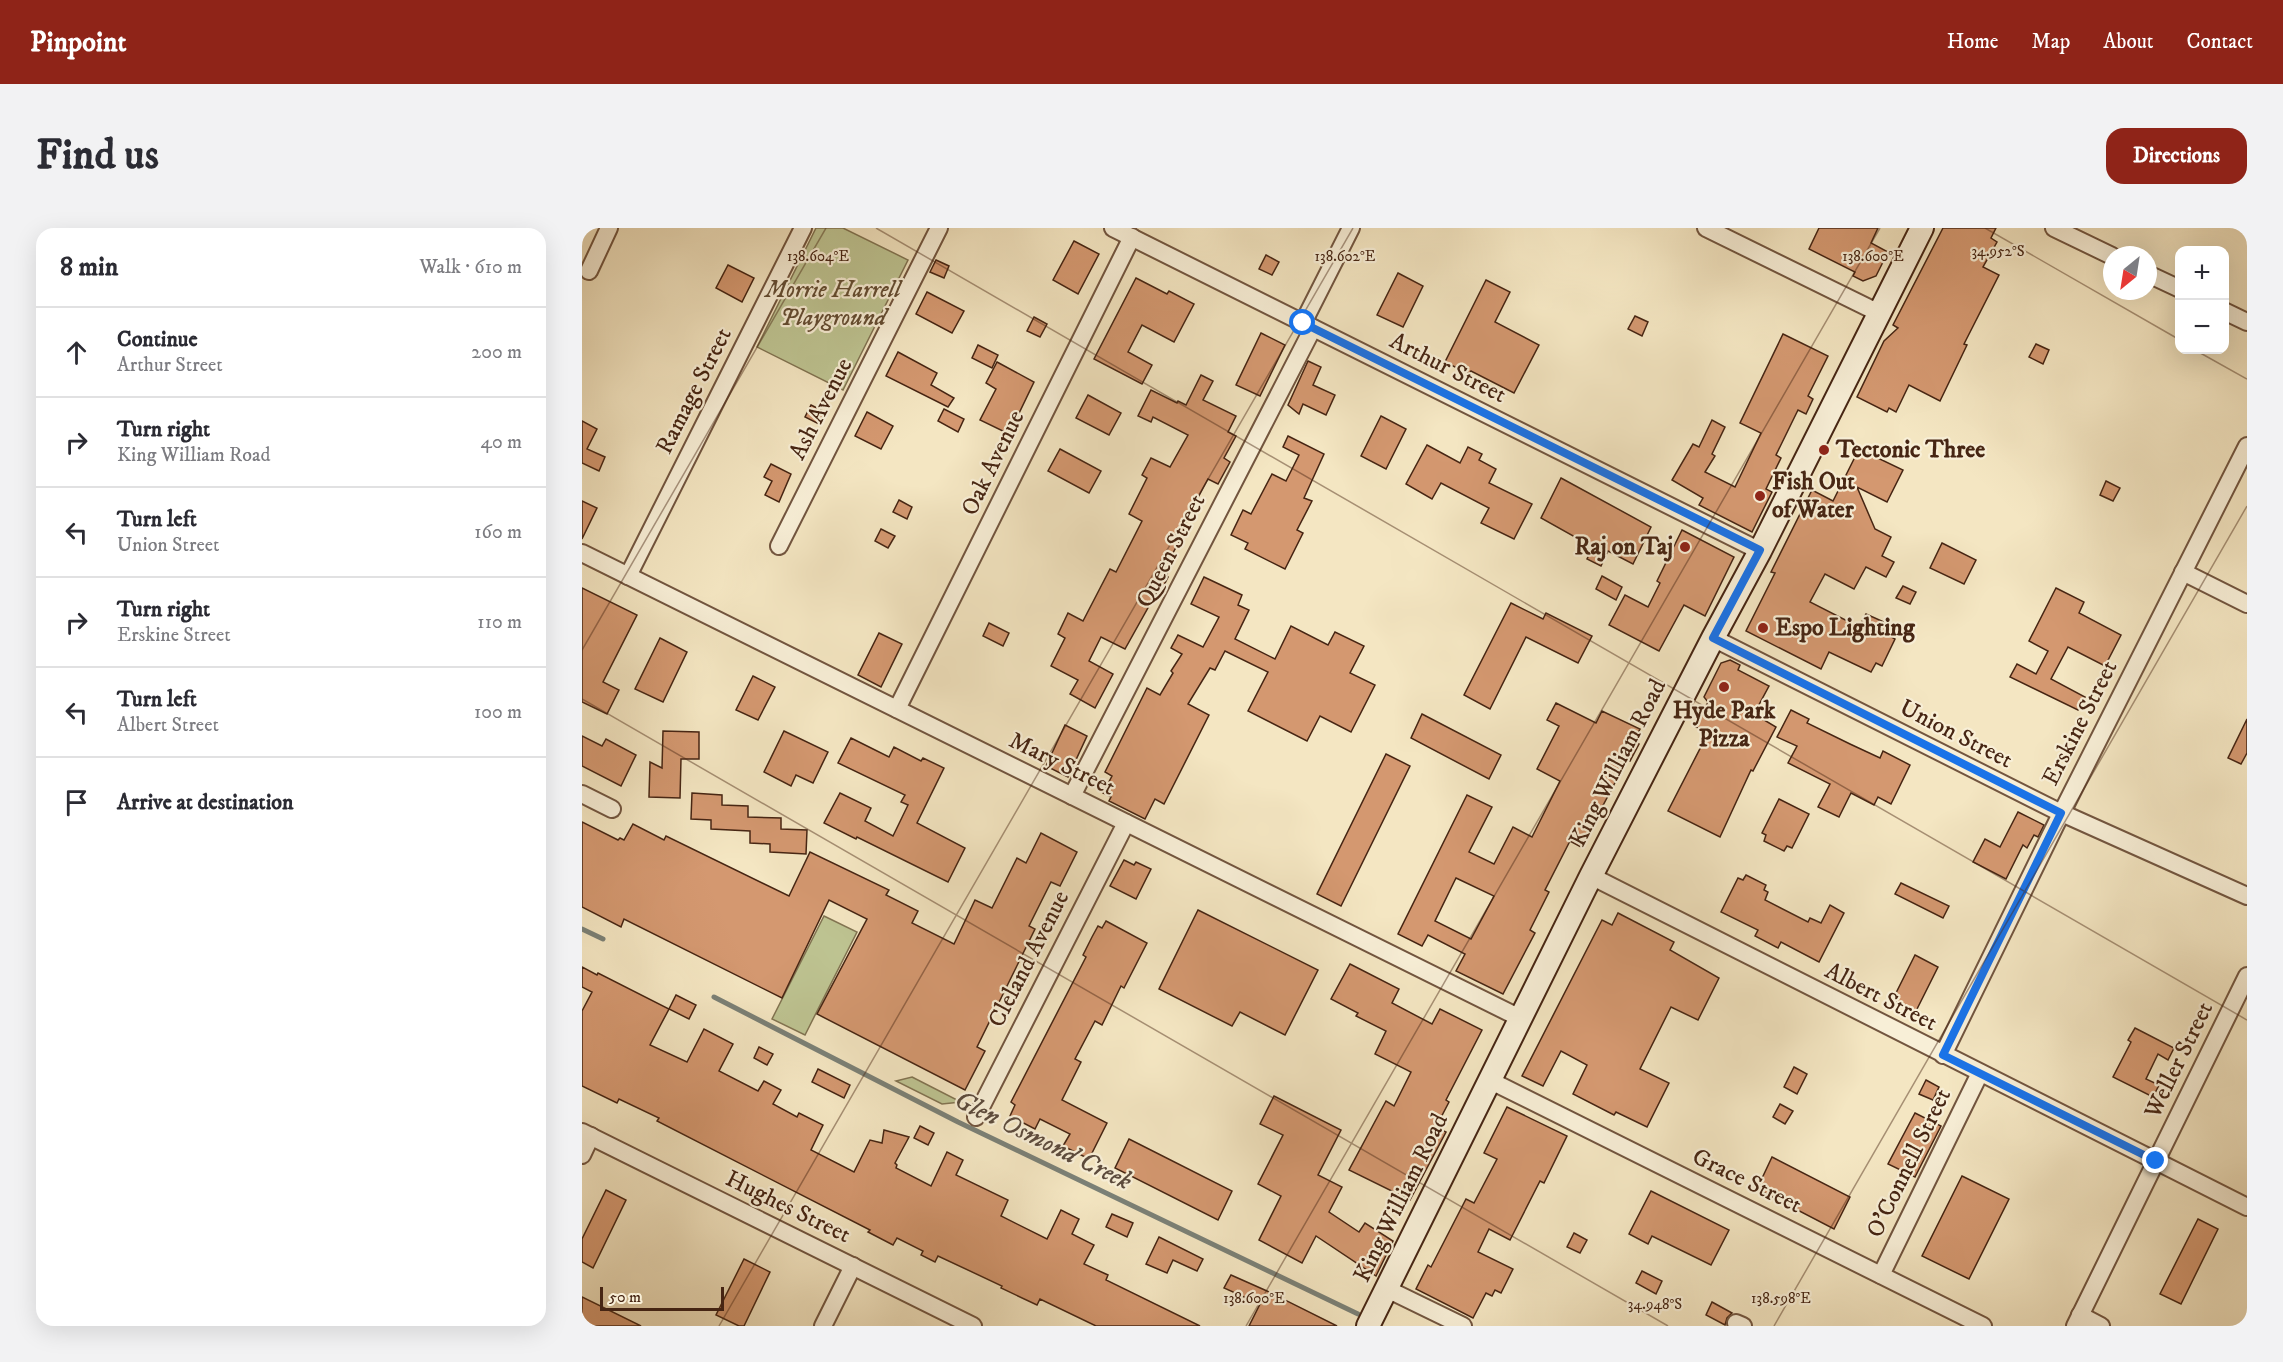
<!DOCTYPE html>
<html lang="en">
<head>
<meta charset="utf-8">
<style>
	body { margin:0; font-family:"IM FELL DW Pica",serif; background:#f2f2f3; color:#2b2b33 }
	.controls { position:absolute; right:18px; top:18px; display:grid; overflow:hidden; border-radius:12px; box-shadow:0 6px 24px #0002 }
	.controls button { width:54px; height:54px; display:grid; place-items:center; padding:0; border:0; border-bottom:2px solid #e1e1e2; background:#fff; color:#2b2b33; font:30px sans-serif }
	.compass { position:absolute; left:1521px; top:18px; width:54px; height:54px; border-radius:50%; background:#fff; box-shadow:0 6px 24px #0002; rotate:210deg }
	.scale { position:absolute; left:18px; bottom:15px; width:124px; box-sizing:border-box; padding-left:6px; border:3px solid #462513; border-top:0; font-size:16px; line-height:21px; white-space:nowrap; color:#462513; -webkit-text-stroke:4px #f8efd7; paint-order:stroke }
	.stop { position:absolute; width:18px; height:18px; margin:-14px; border:4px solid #1a73e8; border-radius:50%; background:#fff }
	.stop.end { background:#1a73e8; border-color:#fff; box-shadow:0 2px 6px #0008 }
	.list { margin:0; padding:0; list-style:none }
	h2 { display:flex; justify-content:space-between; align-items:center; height:78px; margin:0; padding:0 24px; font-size:26px }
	h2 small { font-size:20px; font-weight:400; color:#7c7c81 }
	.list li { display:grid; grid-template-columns:39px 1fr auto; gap:18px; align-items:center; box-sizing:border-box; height:90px; padding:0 24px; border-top:2px solid #e1e1e2 }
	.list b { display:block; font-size:22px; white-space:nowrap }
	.list p { margin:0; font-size:20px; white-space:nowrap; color:#7c7c81 }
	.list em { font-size:20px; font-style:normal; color:#7c7c81 }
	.icon { flex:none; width:33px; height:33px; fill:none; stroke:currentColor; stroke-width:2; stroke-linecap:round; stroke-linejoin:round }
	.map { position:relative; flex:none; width:1665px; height:1098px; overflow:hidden; border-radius:18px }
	header { display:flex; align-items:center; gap:36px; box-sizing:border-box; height:84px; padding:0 30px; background:#8f2418; color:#fff }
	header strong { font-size:28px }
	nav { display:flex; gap:33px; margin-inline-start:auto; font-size:21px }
	.intro { display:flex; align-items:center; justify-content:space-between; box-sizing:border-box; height:144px; padding:0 36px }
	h1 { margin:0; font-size:42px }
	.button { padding:15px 27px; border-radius:18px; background:#8f2418; color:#fff; font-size:21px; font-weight:700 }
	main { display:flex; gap:36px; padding:0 36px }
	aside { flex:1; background:#fff; border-radius:18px; box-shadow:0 6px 24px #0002 }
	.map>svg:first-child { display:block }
	.green { fill:#bec492; stroke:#827452; stroke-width:1.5 }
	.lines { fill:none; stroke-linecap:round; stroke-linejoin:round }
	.stream { stroke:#7b8177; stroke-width:5 }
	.building { fill:#d49870; stroke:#462513; stroke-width:1.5; fill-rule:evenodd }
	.minor-casing { stroke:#72553f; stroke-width:20 }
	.secondary-casing { stroke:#462513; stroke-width:26 }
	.minor { stroke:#f8efd7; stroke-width:16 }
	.secondary { stroke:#f8efd7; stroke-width:22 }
	.route { stroke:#1a73e8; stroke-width:8 }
	.ticks { fill:none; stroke:#462513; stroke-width:1.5; stroke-opacity:0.45 }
	.poi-dot { fill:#8f2418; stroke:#f8efd7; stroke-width:2 }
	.labels { text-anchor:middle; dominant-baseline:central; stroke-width:4.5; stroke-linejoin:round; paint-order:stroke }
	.park-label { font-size:24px; font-style:italic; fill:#644d33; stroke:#f8efd7 }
	.street-label { font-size:24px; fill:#462513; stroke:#f8efd7 }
	.poi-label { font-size:24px; font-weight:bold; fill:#462513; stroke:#f8efd7; text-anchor:start }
	.water-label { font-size:26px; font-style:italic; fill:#5c4b3d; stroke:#f8efd7 }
	.ticks-label { font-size:15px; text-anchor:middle; fill:#462513; stroke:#f8efd7; stroke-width:4.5; stroke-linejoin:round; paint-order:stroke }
</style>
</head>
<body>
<header>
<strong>Pinpoint</strong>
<nav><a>Home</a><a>Map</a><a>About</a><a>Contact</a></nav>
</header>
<div class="intro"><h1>Find us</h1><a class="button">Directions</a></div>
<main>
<aside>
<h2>8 min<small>Walk · 610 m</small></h2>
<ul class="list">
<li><svg class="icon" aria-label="ahead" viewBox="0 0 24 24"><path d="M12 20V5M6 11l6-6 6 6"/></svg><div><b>Continue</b><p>Arthur Street</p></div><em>200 m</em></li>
<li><svg class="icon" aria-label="right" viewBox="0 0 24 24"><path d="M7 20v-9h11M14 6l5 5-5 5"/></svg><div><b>Turn right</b><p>King William Road</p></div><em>40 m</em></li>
<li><svg class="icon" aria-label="left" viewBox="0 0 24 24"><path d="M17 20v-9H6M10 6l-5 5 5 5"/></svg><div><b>Turn left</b><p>Union Street</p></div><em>160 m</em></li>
<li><svg class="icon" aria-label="right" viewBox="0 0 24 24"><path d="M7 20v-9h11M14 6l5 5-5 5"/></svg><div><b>Turn right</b><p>Erskine Street</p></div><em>110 m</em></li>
<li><svg class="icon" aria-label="left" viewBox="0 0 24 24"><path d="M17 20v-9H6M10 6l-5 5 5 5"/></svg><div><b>Turn left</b><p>Albert Street</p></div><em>100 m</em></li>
<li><svg class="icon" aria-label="arrive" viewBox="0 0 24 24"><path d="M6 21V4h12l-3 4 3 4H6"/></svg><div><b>Arrive at destination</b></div></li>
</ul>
</aside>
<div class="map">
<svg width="1665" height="1098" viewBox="0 0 1665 1098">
	<rect width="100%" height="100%" fill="#f4e6c2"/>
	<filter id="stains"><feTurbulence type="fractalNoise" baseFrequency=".00333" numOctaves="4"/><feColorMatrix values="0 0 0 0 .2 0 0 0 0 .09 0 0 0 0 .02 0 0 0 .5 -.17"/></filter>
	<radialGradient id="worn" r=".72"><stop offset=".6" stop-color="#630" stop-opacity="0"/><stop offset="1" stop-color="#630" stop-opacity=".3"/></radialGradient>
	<g class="green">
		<path d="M234,0H261L326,32L261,162L175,119Z"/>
		<path d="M242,688L275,704L223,807L190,791Z"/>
		<path d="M330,849L379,874L360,876L314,853Z"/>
	</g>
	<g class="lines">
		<g class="stream">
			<path d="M0,701L21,711"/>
			<path d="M132,769L376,894L776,1086"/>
		</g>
	</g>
	<g class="building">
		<path d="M1237,0H1296L1289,15L1306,24L1294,48L1281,53L1271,48L1273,44L1227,21Z"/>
		<path d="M1361,0H1414L1409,10L1415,14L1401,39L1417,47L1382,116L1385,117L1358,173L1327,157L1314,184L1307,180L1305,184L1275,169L1302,113L1316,100L1311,97Z"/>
		<path d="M492,13L517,26L496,66L471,52Z"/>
		<path d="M684,27L697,34L690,47L677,41Z"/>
		<path d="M354,32L367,38L362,50L348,44Z"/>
		<path d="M146,37L172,50L160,74L134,60Z"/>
		<path d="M816,45L841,58L821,99L795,87Z"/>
		<path d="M554,50L585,66L587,63L612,76L592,114L560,97L546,124L570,137L560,156L512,131Z"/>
		<path d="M904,52L928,64L913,94L957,117L932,165L889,143L887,146L863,134Z"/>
		<path d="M345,64L382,83L370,105L334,86Z"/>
		<path d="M1053,88L1066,94L1060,108L1046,101Z"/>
		<path d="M452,89L465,96L458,109L445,103Z"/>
		<path d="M679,105L703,117L678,168L654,157Z"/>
		<path d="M1201,106L1246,128L1226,168L1231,171L1224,186L1216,182L1194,227L1199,230L1184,261L1190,264L1170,304L1117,277L1121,270L1090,252L1111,216L1117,219L1130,192L1143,199L1130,226L1133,228L1123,244L1153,259L1179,205L1158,195Z"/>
		<path d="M1454,116L1467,122L1461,136L1447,129Z"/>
		<path d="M396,117L416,127L410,140L390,130Z"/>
		<path d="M316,124L355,145L349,157L372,170L366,179L304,148Z"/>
		<path d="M726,133L739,139L731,157L753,167L744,187L721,176L717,186L706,177Z"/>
		<path d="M415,134L452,154L427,206L398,192L414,161L404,155Z"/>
		<path d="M619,147L631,153L621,172L654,188L646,204L654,208L642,230L648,234L636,256L626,251L612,277L601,302L603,303L586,334L590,336L584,348L586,349L579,363L576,362L543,421L519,409L507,433L531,446L513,480L488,466L496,452L469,438L483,410L476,406L486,385L501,393L528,341L534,344L560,293L547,286L565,250L560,247L569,230L588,239L606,207L571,189L569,194L556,188L569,162L595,175L596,173L604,177Z"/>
		<path d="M506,167L539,185L527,207L494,190Z"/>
		<path d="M229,177L243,184L237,196L223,189Z"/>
		<path d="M362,181L382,191L376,204L356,193Z"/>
		<path d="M285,184L311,198L299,221L273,208Z"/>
		<path d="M799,188L824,201L804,241L779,228Z"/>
		<path d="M0,193L15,201L5,221L23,229L17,243L0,235Z"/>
		<path d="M706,208L742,226L722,270L730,273L715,302L721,305L703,341L663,321L666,315L649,307L661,282L669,286L690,246L704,253L717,227L701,219Z"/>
		<path d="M845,217L878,235L886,219L900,226L897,232L914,241L907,255L950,276L932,311L899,295L907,280L859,255L850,271L824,256Z"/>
		<path d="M478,221L519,243L507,265L466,243Z"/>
		<path d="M1277,221L1321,242L1305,274L1275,259L1293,301L1309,309L1300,328L1312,334L1304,349L1284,339L1272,361L1243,346L1228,374L1277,399L1284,386L1311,398L1306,407L1313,411L1300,438L1294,435L1289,444L1247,424L1239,441L1164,403L1193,345L1189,344L1230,262L1251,273Z"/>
		<path d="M189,236L209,246L197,274L183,267L190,253L182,249Z"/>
		<path d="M979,250L1069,299L1051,336L1026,323L1019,338L1005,331L1011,319L959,290Z"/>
		<path d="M1524,253L1538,260L1531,273L1518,267Z"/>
		<path d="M317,272L330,279L325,291L311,284Z"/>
		<path d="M0,273L15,280L0,311Z"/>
		<path d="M299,301L313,308L306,320L293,313Z"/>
		<path d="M1100,302L1152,329L1123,388L1102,377L1077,423L1027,397L1043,367L1066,379L1078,355L1075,353Z"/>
		<path d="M1360,315L1394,332L1382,356L1348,340Z"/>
		<path d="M1020,348L1040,359L1034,372L1014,361Z"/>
		<path d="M622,349L660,367L656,377L667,382L653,411L693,431L709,398L746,417L753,404L782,418L768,445L793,457L769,504L738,488L725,513L666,483L686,444L643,423L633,442L628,440L606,476L627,487L582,576L573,571L563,591L527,573L529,569L521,565L530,548L523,544L565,460L578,467L591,445L589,443L600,426L589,420L596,407L621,419L637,389L609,376Z"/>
		<path d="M1321,358L1334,364L1328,376L1314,370Z"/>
		<path d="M0,360L55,387L21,454L37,462L25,486L0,474Z"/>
		<path d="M1474,360L1502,374L1497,385L1539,407L1523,438L1486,419L1469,451L1503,469L1496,482L1428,449L1435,436L1454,446L1466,423L1447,413Z"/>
		<path d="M929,375L961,391L964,385L1010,408L996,435L944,409L908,481L882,467Z"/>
		<path d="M407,395L427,405L421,418L401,408Z"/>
		<path d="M297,405L320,416L299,459L276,447Z"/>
		<path d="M78,410L105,424L81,474L53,461Z"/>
		<path d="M1148,432L1158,437L1156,442L1187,458L1172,486L1194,499L1171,543L1169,542L1138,609L1086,583L1126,505L1114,499L1126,474L1122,469L1139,435Z"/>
		<path d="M171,448L193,459L176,492L154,482Z"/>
		<path d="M974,475L1014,495L1020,483L1058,501L1052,513L1057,516L1048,533L1045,532L999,619L988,613L963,662L967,664L948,702L953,705L921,766L874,743L883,726L846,707L840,718L816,706L885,567L910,579L887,624L912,636L931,599L950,609L978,553L955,541L977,498L965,492ZM874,650L912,668L889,711L853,693Z"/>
		<path d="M1209,482L1227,491L1225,495L1268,516L1298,530L1301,523L1328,537L1309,576L1296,569L1292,577L1269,565L1257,589L1236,579L1248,556L1206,535L1215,518L1195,509Z"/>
		<path d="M840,486L919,527L907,551L829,510Z"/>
		<path d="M1665,491V525L1659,536L1646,530Z"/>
		<path d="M483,497L505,508L486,549L464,538Z"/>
		<path d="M81,503L117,504V531H99L98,570L67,569L68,534L80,540Z"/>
		<path d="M202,503L246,524L231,555L214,547L209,558L182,544Z"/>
		<path d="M0,508L20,518L24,511L54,527L39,558L0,538Z"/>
		<path d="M269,510L307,529L312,519L339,533L341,530L362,540L335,595L383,620L366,654L275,609L274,611L242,595L258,565L289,580L283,593L311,608L326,577L319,574L323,567L256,535Z"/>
		<path d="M804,526L828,538L759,678L735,666Z"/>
		<path d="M110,565L140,567V577L166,578V589L199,590V601L225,602L224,626L188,624V616L168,615V603L129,601V592L109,591Z"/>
		<path d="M1197,571L1227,586L1210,620L1205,618L1202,623L1182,613L1184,607L1180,605Z"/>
		<path d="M1436,584L1462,597L1456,609L1452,607L1445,620L1441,617L1424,651L1391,634L1403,611L1418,619Z"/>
		<path d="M0,594L36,612L38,610L42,612L51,596L82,612L84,608L207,668L228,624L307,662L304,667L336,683L330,695L372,716L393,672L410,680L435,630L444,635L459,605L495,624L478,658L469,654L447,698L453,701L395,819L403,823L383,862L235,786L285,691L247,672L200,770L42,691L39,699L0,679Z"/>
		<path d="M542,632L552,637L554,634L569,641L554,671L528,658Z"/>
		<path d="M1164,647L1184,657L1182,662L1186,664L1183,672L1226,694L1228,690L1239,695L1248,677L1262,685L1237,734L1199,714L1196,720L1173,708L1176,702L1139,684L1156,650L1161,652Z"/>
		<path d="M1319,655L1367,678L1361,690L1313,666Z"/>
		<path d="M616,682L736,742L703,807L658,784L650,798L577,761Z"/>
		<path d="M1036,685L1092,714L1088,722L1137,750L1116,792L1089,779L1058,841L1087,855L1065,899L1034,884L1032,887L991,866L1005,837L979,823L961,858L940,848L1020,692L1030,697Z"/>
		<path d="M524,693L565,715L542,760L539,758L520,797L513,793L493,831L499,834L480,872L525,895L507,931L481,918L488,906L458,891L453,901L428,888L433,877L429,874L504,729L501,727L510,709L516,698L520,700Z"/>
		<path d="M1333,727L1356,739L1334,783L1311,771Z"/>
		<path d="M768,736L817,761L810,775L850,796L858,781L900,802L864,872L867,874L854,899L864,904L828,972L767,942L804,873L812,878L829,844L793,826L804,803L774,788L776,785L749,771Z"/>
		<path d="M0,739L15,747L16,745L87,781L68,817L105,834L122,801L151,816L137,843L176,863L182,853L199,862L191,876L215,889L217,885L241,897L229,922L272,944L288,912L300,915L302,902L327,909L313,935L315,937L314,940L349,958L365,924L381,932L374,947L426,972L419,988L465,1011L479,982L497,991L490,1006L512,1017L502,1036L526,1047L524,1052L618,1098H514L458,1071L455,1077L419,1060L420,1058L356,1028L353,1034L339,1027L341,1023L315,1010L311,1017L286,1004L288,1002L75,893L77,890L37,871L35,875L0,858V783L10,764L0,759Z"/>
		<path d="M94,767L114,777L107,791L87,781Z"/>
		<path d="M1553,800L1592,820L1586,832L1576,826L1564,851L1577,857L1571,869L1531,849L1549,814L1546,812Z"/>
		<path d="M177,819L191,826L185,837L172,830Z"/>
		<path d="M1212,839L1225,846L1215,866L1202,859Z"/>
		<path d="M236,841L268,857L262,870L230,854Z"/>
		<path d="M1344,852L1357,859L1351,872L1337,866Z"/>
		<path d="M692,868L759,902L736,947L760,959L747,984L777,1004L783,995L811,1013L794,1048L734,1008L720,1035L677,1012L699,968L676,956L701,907L678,896Z"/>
		<path d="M1198,876L1211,883L1203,896L1191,889Z"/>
		<path d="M925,879L985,908L962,955L958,953L928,1012L907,1001L896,1024L931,1041L919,1065L913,1062L910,1068L904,1065L891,1090L834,1061L846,1037L849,1039L884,971L892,975L915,931L902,925Z"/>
		<path d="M1333,885L1359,898L1333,949L1306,936Z"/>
		<path d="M338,898L352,905L346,917L332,910Z"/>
		<path d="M547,911L650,963L636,992L533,940Z"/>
		<path d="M1190,929L1268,969L1252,1001L1175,961Z"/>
		<path d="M1380,948L1427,971L1387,1051L1340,1028Z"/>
		<path d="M24,962L44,972L11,1040L0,1034V1011Z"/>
		<path d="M1069,963L1147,1002L1129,1037L1070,1008L1066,1016L1047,1006Z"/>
		<path d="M530,986L551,995L545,1009L524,999Z"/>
		<path d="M1616,991L1636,1001L1599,1076L1578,1066Z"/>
		<path d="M992,1005L1005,1012L998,1025L985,1019Z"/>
		<path d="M577,1009L621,1031L615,1043L591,1032L585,1045L564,1036Z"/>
		<path d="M162,1031L188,1044L162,1098H157L134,1087Z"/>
		<path d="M1060,1043L1080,1053L1074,1066L1054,1055Z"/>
		<path d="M649,1047L685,1063L755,1098H667L678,1076L642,1060Z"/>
		<path d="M0,1069L59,1098H0Z"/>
		<path d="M1130,1074L1150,1085L1145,1090L1143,1097L1124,1087Z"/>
	</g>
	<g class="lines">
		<g class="minor-casing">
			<g id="minor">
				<path d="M531,0L1178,323"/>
				<path d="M1124,0L1297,85"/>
				<path d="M1472,0L1530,28"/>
				<path d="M7,43L27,0"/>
				<path d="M1566,46L1598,61"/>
				<path d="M1642,83L1665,94"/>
				<path d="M721,95L769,0"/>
				<path d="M197,318L357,0"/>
				<path d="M0,325L938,790"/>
				<path d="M1601,344L1665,376"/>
				<path d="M46,348L221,0"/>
				<path d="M1131,410L1473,582L1665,668"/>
				<path d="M315,481L550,9"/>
				<path d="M0,566L30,581"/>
				<path d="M490,568L731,100"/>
				<path d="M1009,648L1665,979"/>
				<path d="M1361,827L1474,596L1665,218"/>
				<path d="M907,852L1401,1098"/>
				<path d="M394,889L544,595"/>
				<path d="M0,904L391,1098"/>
				<path d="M0,927L9,908"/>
				<path d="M1299,1047L1398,845"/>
				<path d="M805,1061L881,1098"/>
				<path d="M1498,1087L1519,1098"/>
				<path d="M1154,1095L1161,1098"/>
				<path d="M241,1098L271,1038"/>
				<path d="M1493,1098L1665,748"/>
			</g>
		</g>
		<g class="secondary-casing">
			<path id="secondary" d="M786,1098L1009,648L1131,410L1178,323L1340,0"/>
		</g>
		<use href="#minor" class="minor"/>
		<use href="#secondary" class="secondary"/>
	</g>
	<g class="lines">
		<path class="route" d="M721,95L1178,322L1131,410L1479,585L1361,827L1574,933"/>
	</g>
	<path class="ticks" d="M294,0L1665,792M1403,0L1598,112M1613,122L1665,151M0,422L244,0M0,471L1086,1098M137,1098L771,0M664,1098L1298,0M1192,1098L1665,278"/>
	<g class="poi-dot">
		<circle cx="1242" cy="222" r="6"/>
		<circle cx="1178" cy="268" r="6"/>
		<circle cx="1103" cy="319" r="6"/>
		<circle cx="1181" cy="400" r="6"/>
		<circle cx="1142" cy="459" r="6"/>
	</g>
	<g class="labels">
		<g class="park-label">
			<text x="251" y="62">Morrie Harrell<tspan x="251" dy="28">Playground</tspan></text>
		</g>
		<g class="street-label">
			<text transform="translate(866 140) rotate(27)">Arthur Street</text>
			<text transform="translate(112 163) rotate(-63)">Ramage Street</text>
			<text transform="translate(239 181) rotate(-63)">Ash Avenue</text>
			<text transform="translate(411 235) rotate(-64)">Oak Avenue</text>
			<text transform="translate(589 323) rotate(-63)">Queen Street</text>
			<text transform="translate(1498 495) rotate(-63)">Erskine Street</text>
			<text transform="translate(1374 506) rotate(27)">Union Street</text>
			<text transform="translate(1036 535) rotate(-63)">King William Road</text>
			<text transform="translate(480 536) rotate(26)">Mary Street</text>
			<text transform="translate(447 731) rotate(-63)">Cleland Avenue</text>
			<text transform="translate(1299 769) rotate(27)">Albert Street</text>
			<text transform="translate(1597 832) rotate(-64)">Weller Street</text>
			<text transform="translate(1327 935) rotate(-64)">O'Connell Street</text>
			<text transform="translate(1165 953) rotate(26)">Grace Street</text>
			<text transform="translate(819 970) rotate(-64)">King William Road</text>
			<text transform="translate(206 979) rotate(26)">Hughes Street</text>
		</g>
		<g class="poi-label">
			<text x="1254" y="222">Tectonic Three</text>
			<text x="1190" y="254">Fish Out<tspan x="1190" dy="28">of Water</tspan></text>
			<text x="1091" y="319" text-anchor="end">Raj on Taj</text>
			<text x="1193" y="400">Espo Lighting</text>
			<text x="1142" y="483" text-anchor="middle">Hyde Park<tspan x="1142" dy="28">Pizza</tspan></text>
		</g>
		<g class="water-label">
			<text transform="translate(461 913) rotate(26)">Glen Osmond Creek</text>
		</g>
	</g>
	<g class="ticks-label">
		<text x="1416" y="28">34.952°S</text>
		<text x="236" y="33">138.604°E</text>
		<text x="763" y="33">138.602°E</text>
		<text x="1291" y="33">138.600°E</text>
		<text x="672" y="1075">138.600°E</text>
		<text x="1199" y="1075">138.598°E</text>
		<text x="1073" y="1081">34.948°S</text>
	</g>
	<rect width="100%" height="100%" filter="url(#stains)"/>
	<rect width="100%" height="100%" fill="url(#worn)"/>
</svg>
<div class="controls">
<button>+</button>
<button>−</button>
</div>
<svg class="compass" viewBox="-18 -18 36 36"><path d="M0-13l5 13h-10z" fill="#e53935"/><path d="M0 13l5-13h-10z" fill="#7c7c81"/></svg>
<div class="scale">50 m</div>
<div class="stop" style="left:721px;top:95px"></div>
<div class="stop end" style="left:1574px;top:933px"></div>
</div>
</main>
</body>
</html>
